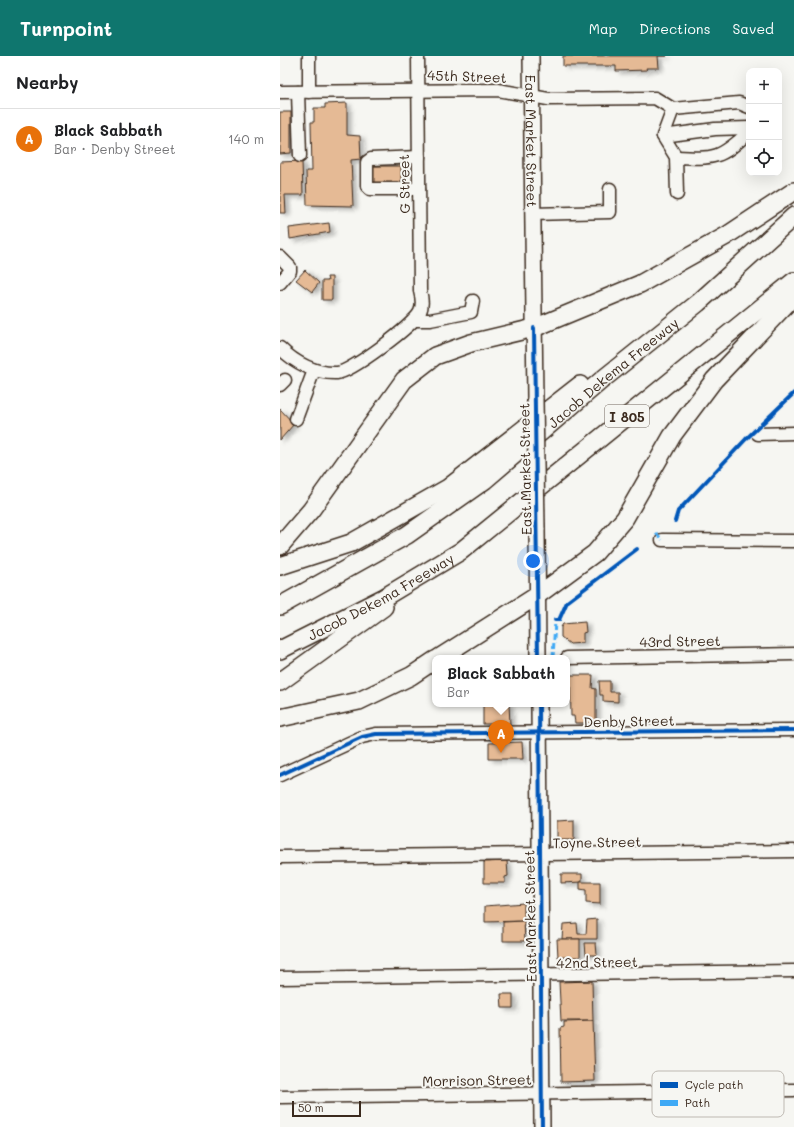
<!DOCTYPE html>
<html lang="en">
<head>
<meta charset="utf-8">
<style>
	body { margin:0; font-family:Mali,sans-serif; background:#f6f6f6; color:#202124 }
	.controls { position:absolute; right:12px; top:12px; display:grid; overflow:hidden; border-radius:8px; box-shadow:0 4px 16px #0002 }
	.controls button { width:36px; height:36px; display:grid; place-items:center; padding:0; border:0; border-bottom:1px solid #e0e0e0; background:#fff; color:#202124; font:20px sans-serif }
	.scale { position:absolute; left:12px; bottom:10px; width:69px; box-sizing:border-box; padding-left:4px; border:2px solid #3b2a1e; border-top:0; font-size:11px; line-height:14px; white-space:nowrap; color:#3b2a1e; -webkit-text-stroke:3px #f6f6f2; paint-order:stroke }
	.you { position:absolute; left:253px; top:505px; width:14px; height:14px; margin:-10px; border:3px solid #fff; border-radius:50%; background:#1a73e8; box-shadow:0 0 0 6px #1a73e833 }
	.badge { display:grid; place-items:center; width:26px; height:26px; border-radius:50%; background:#0f766e; color:#fff; font-size:13px; font-weight:700 }
	.pin { position:absolute; translate:-50% -33px; filter:drop-shadow(0 1px 2px #0008) }
	.pin::after { content:''; position:absolute; top:21px; width:14px; height:12px; background:inherit; clip-path:polygon(0 0,100% 0,50% 100%) }
	.popup { position:absolute; left:152px; top:599px; width:138px; height:52px; box-sizing:border-box; display:grid; place-content:center; border-radius:8px; background:#fff; filter:drop-shadow(0 1px 3px #0005); font-size:13px; white-space:nowrap; color:#757577 }
	.popup b { font-size:15px; color:#202124 }
	.popup::after { content:''; position:absolute; left:50%; top:100%; margin-left:-8px; border:8px solid transparent; border-top-color:#fff }
	.list { margin:0; padding:0; list-style:none }
	h2 { display:flex; justify-content:space-between; align-items:center; height:52px; margin:0; padding:0 16px; font-size:17px }
	h2 small { font-size:13px; font-weight:400; color:#757577 }
	.list li { display:grid; grid-template-columns:26px 1fr auto; gap:12px; align-items:center; box-sizing:border-box; height:60px; padding:0 16px; border-top:1px solid #e0e0e0 }
	.list b { display:block; font-size:15px; white-space:nowrap }
	.list p { margin:0; font-size:13px; white-space:nowrap; color:#757577 }
	.list em { font-size:13px; font-style:normal; color:#757577 }
	.icon { flex:none; width:22px; height:22px; fill:none; stroke:currentColor; stroke-width:2; stroke-linecap:round; stroke-linejoin:round }
	.map { position:relative; flex:none; width:514px; height:1071px; overflow:hidden }
	header { display:flex; align-items:center; gap:24px; box-sizing:border-box; height:56px; padding:0 20px; background:#0f766e; color:#fff }
	header strong { font-size:19px }
	nav { display:flex; gap:22px; margin-inline-start:auto; font-size:14px }
	main { display:flex }
	aside { flex:1; background:#fff }
	.map>svg:first-child { display:block }
	.building { fill:#e5ba95; stroke:#3b2a1e; filter:url(#shadow) }
	.lines { fill:none; stroke-linecap:round; stroke-linejoin:round }
	.minor-casing { stroke:#3b2a1e; stroke-width:15 }
	.major-casing { stroke:#3b2a1e; stroke-width:18 }
	.highway-casing { stroke:#3b2a1e; stroke-width:20 }
	.minor { stroke:#f6f6f2; stroke-width:12 }
	.major { stroke:#f6f6f2; stroke-width:15 }
	.highway { stroke:#f6f6f2; stroke-width:17 }
	.major-bridge-casing { stroke:#3b2a1e; stroke-width:18; stroke-linecap:butt }
	.major-bridge { stroke:#f6f6f2; stroke-width:15 }
	.quiet { stroke:#3fa9f5; stroke-width:3; stroke-dasharray:6 3; stroke-linecap:butt }
	.cycleway-casing { stroke:#f6f6f2; stroke-width:6 }
	.cycleway { stroke:#0057b8; stroke-width:4 }
	.labels { text-anchor:middle; dominant-baseline:central; stroke-width:4; stroke-linejoin:round; paint-order:stroke }
	.shield { fill:#f6f6f2; stroke:#73675e; stroke-width:1 }
	.shield-label { font-size:13px; font-weight:bold; fill:#3b2a1e }
	.street-label { font-size:14px; fill:#3b2a1e; stroke:#f6f6f2 }
	.key { fill:#f6f6f2; stroke:#beb9b2; stroke-width:1 }
	.key-label { font-size:11px; fill:#3b2a1e }
</style>
</head>
<body>
<header>
<strong>Turnpoint</strong>
<nav><a>Map</a><a>Directions</a><a>Saved</a></nav>
</header>
<main>
<aside>
<h2>Nearby<small></small></h2>
<ul class="list">
<li><span class="badge" style="background:#e8710a">A</span><div><b>Black Sabbath</b><p>Bar · Denby Street</p></div><em>140 m</em></li>
</ul>
</aside>
<div class="map">
<svg width="514" height="1071" viewBox="0 0 514 1071">
	<defs>
		<filter id="shadow"><feDropShadow dx="4" dy="2.5" stdDeviation="2" flood-color="#0004"/></filter>
	</defs>
	<rect width="100%" height="100%" fill="#f6f6f2"/>
	<filter id="ink" filterUnits="userSpaceOnUse"><feTurbulence type="fractalNoise" baseFrequency=".025" numOctaves="2"/><feDisplacementMap in="SourceGraphic" scale="8" xChannelSelector="R" yChannelSelector="G"/><feConvolveMatrix kernelMatrix="1 2 1 2 8 2 1 2 1" color-interpolation-filters="sRGB"/></filter>
	<g filter="url(#ink)">
		<g class="building">
			<path d="M283,0H387H378L379,12H366L367,14L336,15V10H283Z"/>
			<path d="M67,47V79L80,80L81,103L71,104L73,150L27,149L26,115H32L31,66H34V52H45V48Z"/>
			<path d="M0,56H11V97L0,98Z"/>
			<path d="M22,105L23,139H5L6,157H0V106Z"/>
			<rect x="91" y="110" width="30" height="17"/>
			<path d="M49,167L50,176L10,183L9,172Z"/>
			<path d="M25,214L39,227L32,236L16,224Z"/>
			<path d="M47,221H52V244H42V225H48Z"/>
			<path d="M0,353L14,368L0,384Z"/>
			<path d="M305,566L306,576L303,577V587L290,588L281,581V571L283,568Z"/>
			<path d="M290,619H313L312,632L316,633V667H295L294,660H291Z"/>
			<path d="M319,625H330V636H338V646L323,645V639H320Z"/>
			<path d="M203,648H229L230,668H203Z"/>
			<path d="M242,686L243,703H209V687Z"/>
			<path d="M294,764V784H277V765Z"/>
			<path d="M227,805L228,820L225,821V827H204V806Z"/>
			<path d="M281,818H302V826L281,827Z"/>
			<path d="M300,826H320V848L306,847V834L300,833Z"/>
			<path d="M244,847V865L205,866V850Z"/>
			<path d="M317,863V883H282L283,868L297,867L298,878H306L307,864Z"/>
			<path d="M244,865L245,885H223V866Z"/>
			<path d="M277,883H300V901H278Z"/>
			<path d="M305,887H316L317,899H306Z"/>
			<path d="M312,925L313,965H281L279,926Z"/>
			<path d="M221,938H233V952H222Z"/>
			<path d="M313,965L315,1025L281,1026L280,972L284,971V966Z"/>
		</g>
		<g class="lines">
			<g class="minor-casing">
				<g id="minor">
					<path d="M29,0V36"/>
					<path d="M0,36L218,34L268,43L375,42L393,53"/>
					<path d="M18,36L20,100"/>
					<path d="M393,53L383,80L396,101L397,138"/>
					<path d="M393,53L459,47L469,51"/>
					<path d="M383,80L435,73L469,72"/>
					<path d="M139,101L91,103L87,106V130L90,133H139"/>
					<path d="M396,101C435,103 440,103 469,76"/>
					<path d="M252,158L330,156V133"/>
					<path d="M0,201L10,211V215L0,227"/>
					<path d="M134,264H150L191,256L193,245"/>
					<path d="M0,292C15,307 36,318 57,317C71,316 134,269 140,256C143,249 142,242 140,235L138,0"/>
					<path d="M0,329L5,324"/>
					<path d="M16,363L34,314"/>
					<path d="M478,378L514,377"/>
					<path d="M382,484L514,485"/>
					<path d="M287,602L514,598"/>
					<path d="M0,719L82,681L96,678L514,674"/>
					<path d="M0,801L514,795"/>
					<path d="M0,922L514,915"/>
					<path d="M0,1041L514,1034"/>
				</g>
			</g>
			<g class="major-casing">
				<g id="major">
					<path id="s1" d="M251,0L255,343"/>
					<path d="M257,472L258,602"/>
					<path d="M259,648L262,1071"/>
				</g>
			</g>
			<g class="highway-casing">
				<g id="highway">
					<path d="M0,490L31,454L124,324L155,300L191,287L254,272L360,228L446,180L514,135"/>
					<path d="M0,510L71,487L168,432L300,329"/>
					<path id="s2" d="M0,550L127,479L205,424L323,323L418,247L514,160"/>
					<path id="s3" d="M0,594L103,542L181,495L514,225"/>
					<path d="M159,602L258,539L315,497L345,462L392,380L434,324L514,240"/>
					<path d="M0,626L104,551"/>
					<path d="M0,662L79,645L131,620L155,604"/>
				</g>
			</g>
			<use href="#minor" class="minor"/>
			<use href="#major" class="major"/>
			<use href="#highway" class="highway"/>
			<g class="major-bridge-casing">
				<path id="major-bridge" d="M255,343L257,472"/>
			</g>
			<use href="#major-bridge" class="major-bridge"/>
			<g class="quiet">
				<path d="M376,477L382,484"/>
				<path d="M273,602L275,564H278"/>
			</g>
			<g class="cycleway-casing">
				<g id="cycleway">
					<path d="M254,272L258,602"/>
					<path d="M395,465L398,455L466,383L514,337"/>
					<path d="M275,564H279L287,546L357,493"/>
					<path d="M259,648L262,1071"/>
					<path d="M0,719L82,681L96,678L514,674"/>
				</g>
			</g>
			<use href="#cycleway" class="cycleway"/>
		</g>
	</g>
	<g class="labels">
		<rect class="shield" x="325" y="349" width="44" height="22" rx="3"/>
		<g class="shield-label">
			<text x="347" y="360">I 805</text>
		</g>
		<g class="street-label">
			<text transform="translate(187 20) rotate(2)">45th Street</text>
			<text stroke="none"><textPath href="#s1" startOffset="85">East Market Street</textPath></text>
			<text transform="translate(124 128) rotate(-91)">G Street</text>
			<text stroke="none"><textPath href="#s2" startOffset="408">Jacob Dekema Freeway</textPath></text>
			<text transform="translate(245 413) rotate(-91)">East Market Street</text>
			<text stroke="none"><textPath href="#s3" startOffset="114">Jacob Dekema Freeway</textPath></text>
			<text transform="translate(400 585) rotate(-1)">43rd Street</text>
			<text transform="translate(349 665) rotate(-1)">Denby Street</text>
			<text transform="translate(317 786) rotate(-1)">Toyne Street</text>
			<text transform="translate(250 860) rotate(-91)">East Market Street</text>
			<text transform="translate(317 906) rotate(-1)">42nd Street</text>
			<text transform="translate(197 1024) rotate(-1)">Morrison Street</text>
		</g>
	</g>
	<rect x="372" y="1015" width="132" height="46" rx="6" class="key"/>
	<rect x="380" y="1026" width="18" height="6" fill="#0057b8"/>
	<rect x="380" y="1044" width="18" height="6" fill="#3fa9f5"/>
	<g class="key-label">
		<text x="405" y="1033">Cycle path</text>
		<text x="405" y="1051">Path</text>
	</g>
</svg>
<div class="controls">
<button>+</button>
<button>−</button>
<button><svg class="icon" aria-label="locate" viewBox="0 0 24 24"><circle cx="12" cy="12" r="6"/><path d="M12 2v4M12 18v4M2 12h4M18 12h4"/></svg></button>
</div>
<div class="scale">50 m</div>
<div class="you"></div>
<div class="pin badge" style="left:221px;top:697px;background:#e8710a">A</div>
<div class="popup"><b>Black Sabbath</b>Bar</div>
</div>
</main>
</body>
</html>
